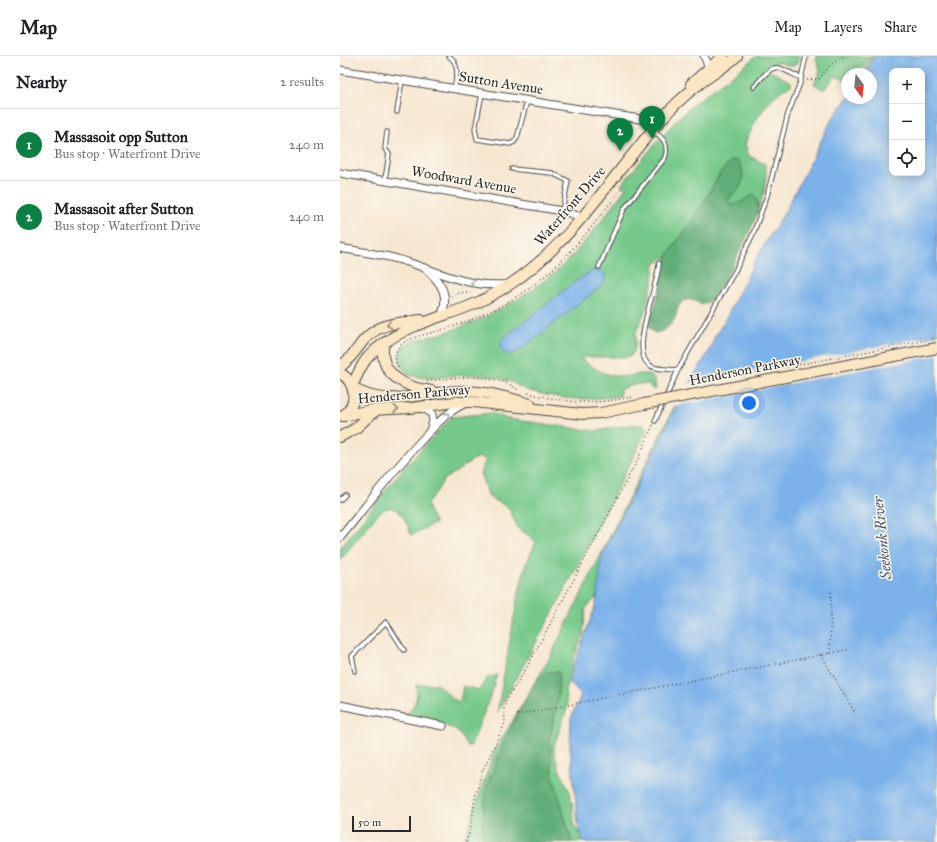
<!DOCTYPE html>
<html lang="en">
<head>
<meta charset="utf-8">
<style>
	body { margin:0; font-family:"IM FELL Great Primer",serif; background:#f6f6f6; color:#202124 }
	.controls { position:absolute; right:12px; top:12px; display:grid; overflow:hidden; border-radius:8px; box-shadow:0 2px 10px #0003 }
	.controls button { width:36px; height:36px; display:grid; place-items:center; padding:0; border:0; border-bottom:1px solid #e0e0e0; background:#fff; color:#202124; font:20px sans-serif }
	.compass { position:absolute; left:501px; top:12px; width:36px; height:36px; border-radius:50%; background:#fff; box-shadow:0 2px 10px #0003; rotate:165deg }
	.scale { position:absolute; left:12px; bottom:10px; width:59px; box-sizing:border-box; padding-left:4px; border:2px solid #2b2b2b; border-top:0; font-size:11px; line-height:14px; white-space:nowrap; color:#2b2b2b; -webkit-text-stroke:3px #fbf7ec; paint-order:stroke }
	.you { position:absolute; left:409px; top:347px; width:14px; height:14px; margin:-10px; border:3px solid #fff; border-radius:50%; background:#1a73e8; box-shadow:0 0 0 6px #1a73e833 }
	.badge { display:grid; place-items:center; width:26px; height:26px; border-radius:50%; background:#0b8043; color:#fff; font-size:13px; font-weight:700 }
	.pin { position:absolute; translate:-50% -33px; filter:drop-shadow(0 1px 2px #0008) }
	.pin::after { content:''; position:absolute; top:21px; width:14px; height:12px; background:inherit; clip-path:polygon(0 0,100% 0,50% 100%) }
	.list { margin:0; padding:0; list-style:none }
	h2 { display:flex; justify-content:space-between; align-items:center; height:52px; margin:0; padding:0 16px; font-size:17px }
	h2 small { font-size:13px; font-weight:400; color:#757577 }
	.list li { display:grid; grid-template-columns:26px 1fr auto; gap:12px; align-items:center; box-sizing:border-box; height:72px; padding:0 16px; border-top:1px solid #e0e0e0 }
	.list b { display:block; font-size:15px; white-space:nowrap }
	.list p { margin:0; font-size:13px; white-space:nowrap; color:#757577 }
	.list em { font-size:13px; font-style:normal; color:#757577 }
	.icon { flex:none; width:22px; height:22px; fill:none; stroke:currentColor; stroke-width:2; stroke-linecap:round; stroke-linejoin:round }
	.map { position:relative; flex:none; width:597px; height:786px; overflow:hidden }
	header { display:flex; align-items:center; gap:24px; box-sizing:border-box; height:56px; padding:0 20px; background:#fff; border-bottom:1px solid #e0e0e0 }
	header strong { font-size:19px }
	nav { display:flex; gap:22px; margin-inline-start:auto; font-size:14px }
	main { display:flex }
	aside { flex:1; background:#fff }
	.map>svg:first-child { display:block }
	.green { fill:#76c98b; stroke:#507a5b; fill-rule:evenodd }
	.forest { fill:#60ad77; stroke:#466c51 }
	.water { fill:#7cb2ea; stroke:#546e8a; fill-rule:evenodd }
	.pier { fill:#f6e7d1 }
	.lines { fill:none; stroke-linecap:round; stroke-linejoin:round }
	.service-casing { stroke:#494744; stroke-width:5.5 }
	.minor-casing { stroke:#494744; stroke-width:9 }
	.secondary-casing { stroke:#494744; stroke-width:12 }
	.path { stroke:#494744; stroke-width:1.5; stroke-dasharray:1 3; stroke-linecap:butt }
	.service { stroke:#fff; stroke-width:3.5 }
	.minor { stroke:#fff; stroke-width:7 }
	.secondary { stroke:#fbe6c4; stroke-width:10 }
	.secondary-bridge-casing { stroke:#494744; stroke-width:12; stroke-linecap:butt }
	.path-bridge { stroke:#494744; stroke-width:1.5; stroke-dasharray:1 3; stroke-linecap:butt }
	.secondary-bridge { stroke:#fbe6c4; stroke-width:10 }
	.oneway { stroke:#a0a0a0 }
	.oneway2 { stroke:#938878 }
	.labels { text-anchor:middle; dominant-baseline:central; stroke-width:3; stroke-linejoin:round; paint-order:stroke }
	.street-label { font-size:14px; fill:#2b2b2b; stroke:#fbf7ec }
	.water-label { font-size:15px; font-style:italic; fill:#475a6e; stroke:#fbf7ec }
</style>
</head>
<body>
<header>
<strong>Map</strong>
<nav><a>Map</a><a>Layers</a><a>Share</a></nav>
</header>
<main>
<aside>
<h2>Nearby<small>2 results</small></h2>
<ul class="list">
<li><span class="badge">1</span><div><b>Massasoit opp Sutton</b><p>Bus stop · Waterfront Drive</p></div><em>240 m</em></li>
<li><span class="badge">2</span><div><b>Massasoit after Sutton</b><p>Bus stop · Waterfront Drive</p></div><em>240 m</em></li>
</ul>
</aside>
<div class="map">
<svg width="597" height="786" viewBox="0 0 597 786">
	<rect width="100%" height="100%" fill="#fbf7ec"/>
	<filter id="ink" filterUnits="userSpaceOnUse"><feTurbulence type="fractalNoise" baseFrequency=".025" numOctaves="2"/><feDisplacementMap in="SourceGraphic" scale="8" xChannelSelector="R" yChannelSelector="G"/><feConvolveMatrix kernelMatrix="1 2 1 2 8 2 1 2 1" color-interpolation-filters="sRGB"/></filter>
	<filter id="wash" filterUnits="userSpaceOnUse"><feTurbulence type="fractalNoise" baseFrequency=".012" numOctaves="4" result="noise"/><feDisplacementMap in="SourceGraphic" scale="16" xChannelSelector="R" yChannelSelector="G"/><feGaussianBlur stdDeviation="0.9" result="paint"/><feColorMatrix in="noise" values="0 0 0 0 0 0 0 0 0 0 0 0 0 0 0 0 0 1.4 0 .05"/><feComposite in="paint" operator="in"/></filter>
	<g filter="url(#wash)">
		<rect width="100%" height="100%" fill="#f6e7d1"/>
		<g class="green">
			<path d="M416,0H461L459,4L454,9C439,10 442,0 426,13L451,26V29C426,42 416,63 405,88L409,100L425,108C429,123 422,143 417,158L418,149L402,146L396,149H389L388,145C396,129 408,130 400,108L380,117L365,145L327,200L315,208L313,225L304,258L296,276L295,292L292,299L287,301H240C254,314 269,322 289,320C296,319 303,316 311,319L315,325L316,333H312L309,328H296L280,333V340C247,345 219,344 187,334C179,332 174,326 166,324C153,319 138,319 124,319C106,319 77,329 63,313C61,310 59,306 59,302C59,297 61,292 65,289C75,283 89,281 100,278C115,273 130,268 145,261C177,245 209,225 233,199C252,178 269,155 286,132L281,129C303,103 323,76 348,53C370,33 395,20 416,0ZM254,214H258L264,227L260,231L223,259L214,268L217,240L236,225Z"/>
			<path d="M476,0H534L519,18H507V25L495,20L484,34L474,28C480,16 482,15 476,3Z"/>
			<path d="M345,348L257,538L255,543L246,552L243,578L234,601L225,635L227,649L226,655L214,690V696L219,713L230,736L233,751L234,768L240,777L238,767L230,689L294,786H123L155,694L209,603L335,349Z"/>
			<path d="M151,357L168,363L255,375C272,373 287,367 304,369L307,372L305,378L223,538L157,657L178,539L186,508L196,486L188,479L178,473L169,452L149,441L140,418L146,403L137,401L116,416L104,423L97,435L87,447L89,455L96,467L71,479C66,463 56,441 38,458C33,463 28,469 24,475C16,485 8,494 0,504V492L62,414L112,361Z"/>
			<path d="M157,619L153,630L155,628L131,690H128L119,677L115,673L106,670L97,665H92L65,659C74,652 79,641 76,630L75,629L97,628L113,643L120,646L123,630L139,634L148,621Z"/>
		</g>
		<g class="forest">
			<path d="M397,104C403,111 405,122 400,131C396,136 391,139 388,145L389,149C399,150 405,142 414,138C420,146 418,157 414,166C406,182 381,238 368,246C358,253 352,236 340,248C337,252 337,258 335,262C331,270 324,275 316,277C311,275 310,273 309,268L322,225L327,200L365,145L380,117L391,105Z"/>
			<path d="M207,616H219L218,642L210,682L213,720L232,786H145L142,777L146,732L166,681L194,627Z"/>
		</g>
		<g class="water">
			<path d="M535,0H597V786H243L238,767L230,689L231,662L241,639L229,627L232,614L256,548L262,499L341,341L371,292L374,282L384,266L419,197L445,156L491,65L507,42H531V18H523ZM552,15H582V117H552Z"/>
			<path d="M254,214L262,216L265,220L264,227L260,231L178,296C165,302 156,294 163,282L236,225Z"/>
		</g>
		<path class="pier" d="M597,279V299L334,350L347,327Z"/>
	</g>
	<g filter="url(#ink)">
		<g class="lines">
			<g class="service-casing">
				<g id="service">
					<path d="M109,0C120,8 117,21 114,33"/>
					<path d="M414,31C435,5 434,9 461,22"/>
					<path d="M142,38L135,73L137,83L170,88L174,86L177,82L187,45"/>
					<path d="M57,56L62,24"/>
					<path d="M172,113L212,117L228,125L222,155"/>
					<path d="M45,124L49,98L45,93L47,76"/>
					<path d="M319,207C319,229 287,298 311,310C319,314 330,313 338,314"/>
					<path d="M259,211L284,153L325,102C329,89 324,82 314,76"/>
					<path d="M315,365L338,314L395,215L413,178L427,140L448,58L460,27L466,0"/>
					<path d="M0,444L5,439"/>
					<path d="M15,615L12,600L46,566L64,594"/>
				</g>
			</g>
			<g class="minor-casing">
				<g id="minor">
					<path d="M364,0L368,9L367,13"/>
					<path d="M0,14L300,63L316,69"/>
					<path d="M0,117L222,155L242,161"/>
					<path d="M0,192C21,196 43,198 64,205C100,216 130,233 169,228"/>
					<path d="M87,214C102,227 110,241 101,260"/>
					<path d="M80,352L87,354L92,358L93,366L90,374"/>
					<path d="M0,482C26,450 51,417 79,387C93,372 107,355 126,347"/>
					<path d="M0,649L103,670"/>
				</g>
			</g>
			<g class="secondary-casing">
				<g id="secondary">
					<path d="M351,28L383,0"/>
					<path d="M44,287C37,319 67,332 92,335"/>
					<path d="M0,311C11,303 17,292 25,283C40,266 61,267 81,264"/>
					<path d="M0,317C17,327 18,348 3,360"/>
					<path d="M12,330C17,320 21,309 28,301C54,273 93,264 127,251C143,245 158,236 172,227C234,185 272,119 321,64C332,51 345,39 358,29C371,19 385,11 397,0"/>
					<path d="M13,332C47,353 84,335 121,335C145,335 167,341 190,348"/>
					<path d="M3,360L31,354L71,352L115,346H133L242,358L261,357L304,348"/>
					<path d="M0,381L16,372L30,359L37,354"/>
				</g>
			</g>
			<g class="path">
				<path d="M467,24L479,23L490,9L504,0"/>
				<path d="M111,241L119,237L134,235"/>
				<path d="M58,311C55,304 54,297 59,291C67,281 89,278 101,274C116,270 130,264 144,258C207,231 242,184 282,132"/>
				<path d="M87,325C112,322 140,318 164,326C170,328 175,332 180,335"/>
				<path d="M188,337C209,342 230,347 252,346C266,346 279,343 293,341"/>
				<path d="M490,597L491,536"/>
				<path d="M481,599L514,655"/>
				<path d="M177,659L511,593"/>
				<path d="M126,786L131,771L135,742L142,716L165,667L164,653L166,645L186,613L298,403L313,369"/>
			</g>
			<use href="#service" class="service"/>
			<use href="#minor" class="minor"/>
			<use href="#secondary" class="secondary"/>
			<g class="secondary-bridge-casing">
				<path id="secondary-bridge" d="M304,348L597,292"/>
			</g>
			<path class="path-bridge" d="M404,319L597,282"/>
			<use href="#secondary-bridge" class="secondary-bridge"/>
		</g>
		<defs><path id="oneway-chevron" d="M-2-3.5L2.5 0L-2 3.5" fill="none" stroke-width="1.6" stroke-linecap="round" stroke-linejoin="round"/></defs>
		<g class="oneway">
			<use href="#oneway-chevron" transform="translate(133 227) rotate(-169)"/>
			<use href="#oneway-chevron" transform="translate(107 359) rotate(-43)"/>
		</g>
		<g class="oneway2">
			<use href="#oneway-chevron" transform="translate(49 269) rotate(168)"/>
			<use href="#oneway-chevron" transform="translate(56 353) rotate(-2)"/>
		</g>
	</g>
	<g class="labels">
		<g class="street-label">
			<text transform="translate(161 27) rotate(9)">Sutton Avenue</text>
			<text transform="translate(124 124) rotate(10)">Woodward Avenue</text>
			<text transform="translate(230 150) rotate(-49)">Waterfront Drive</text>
			<text transform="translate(405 314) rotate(-11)">Henderson Parkway</text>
			<text transform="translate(74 338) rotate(-5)">Henderson Parkway</text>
		</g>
		<g class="water-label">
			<text transform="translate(542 482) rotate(-96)">Seekonk River</text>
		</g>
	</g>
</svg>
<div class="controls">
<button>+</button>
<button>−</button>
<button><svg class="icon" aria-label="locate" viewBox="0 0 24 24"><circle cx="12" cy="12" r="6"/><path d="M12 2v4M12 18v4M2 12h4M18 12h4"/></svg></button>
</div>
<svg class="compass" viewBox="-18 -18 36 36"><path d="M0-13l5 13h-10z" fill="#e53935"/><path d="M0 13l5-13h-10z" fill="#757577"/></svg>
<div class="scale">50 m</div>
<div class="you"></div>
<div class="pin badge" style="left:312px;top:83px">1</div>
<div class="pin badge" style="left:280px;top:95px">2</div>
</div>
</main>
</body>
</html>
